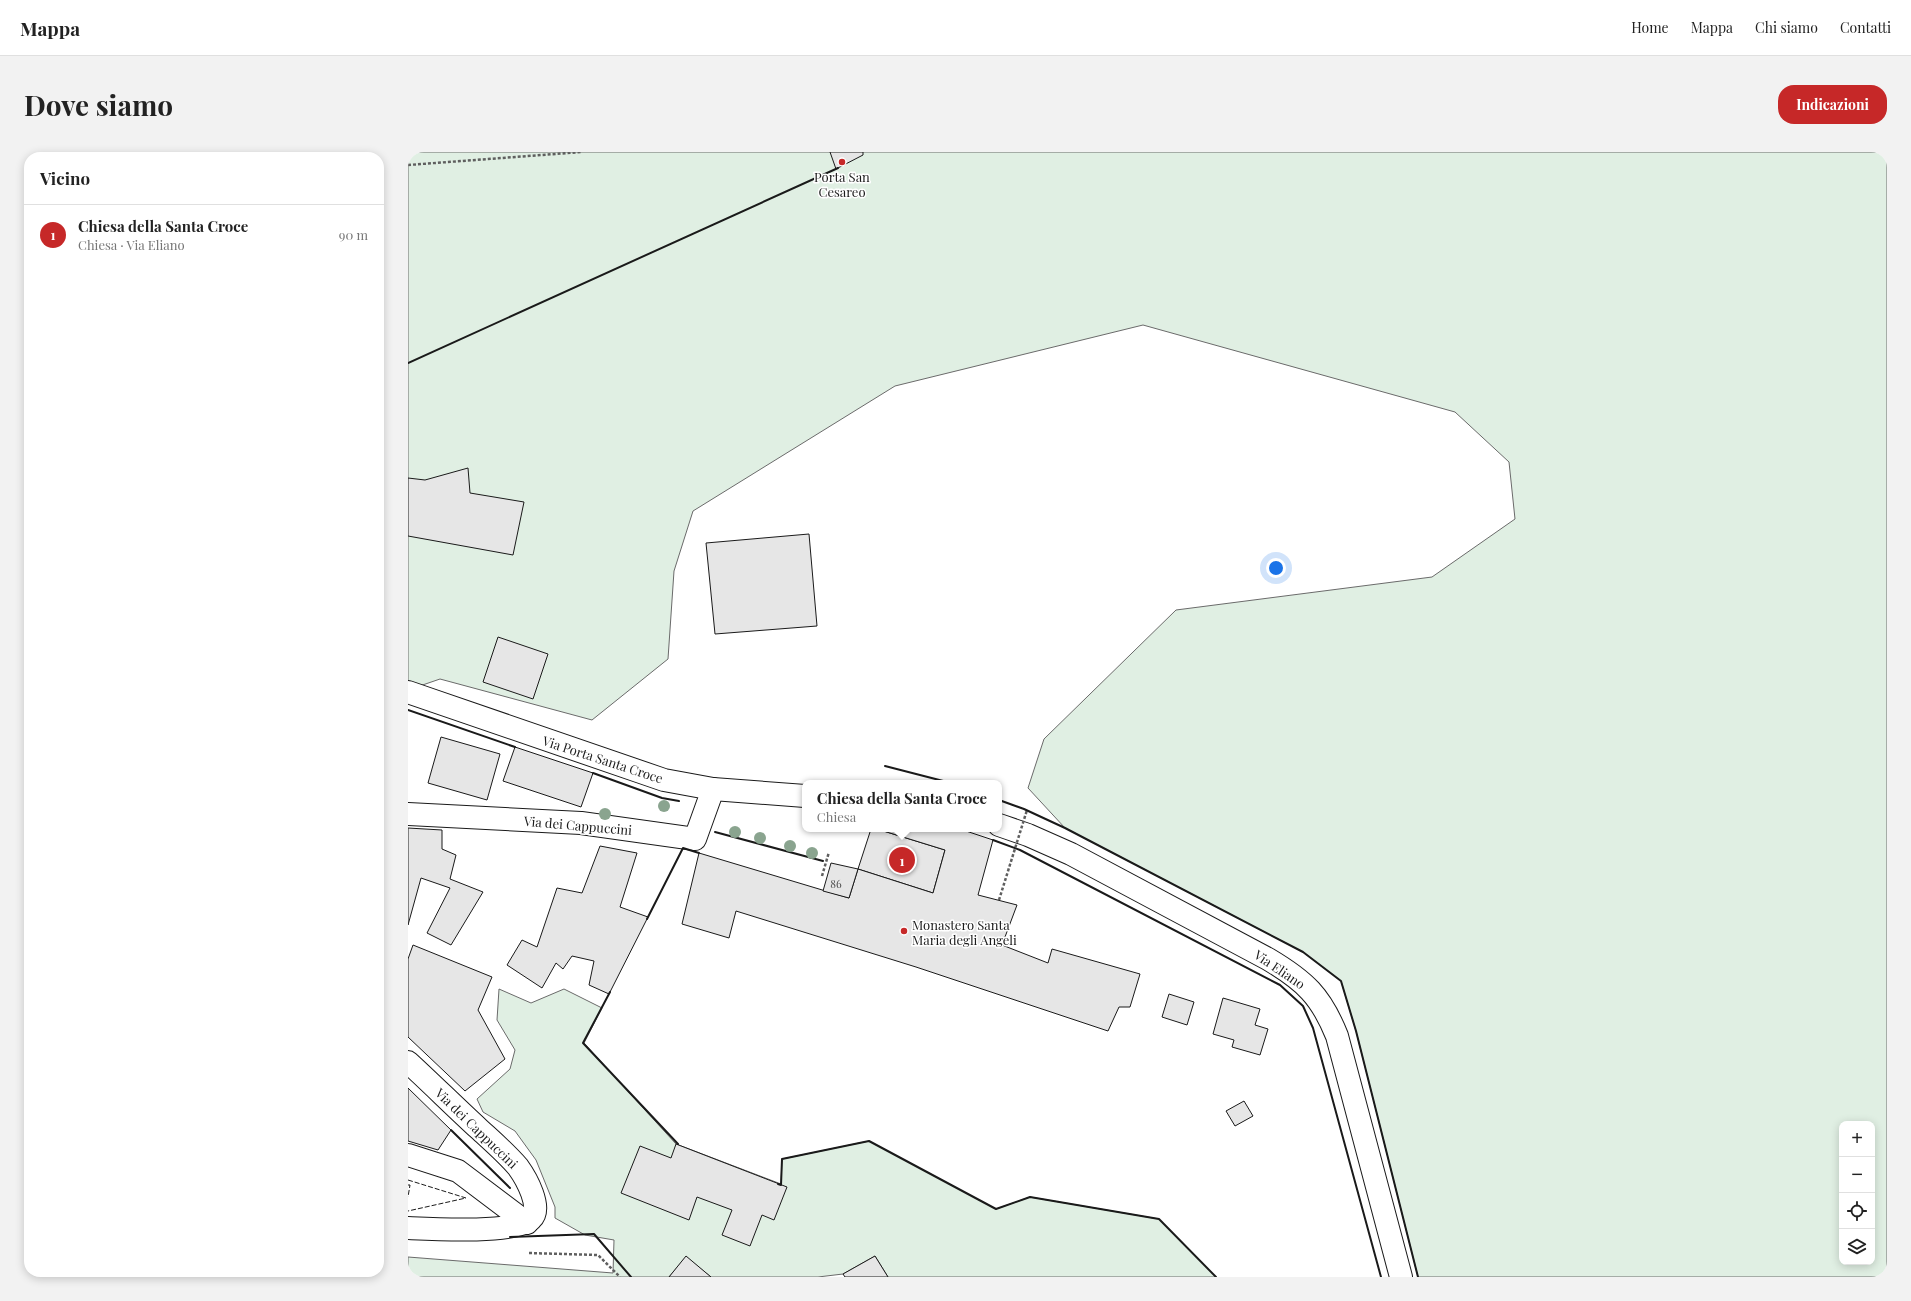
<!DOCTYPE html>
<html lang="it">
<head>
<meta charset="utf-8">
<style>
	body { margin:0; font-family:"Playfair Display",serif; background:#f2f2f2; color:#222 }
	.controls { position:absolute; right:12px; bottom:12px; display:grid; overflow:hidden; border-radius:8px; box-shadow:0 2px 10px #0003 }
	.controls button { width:36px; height:36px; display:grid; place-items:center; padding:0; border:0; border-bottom:1px solid #e0e0e0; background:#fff; color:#222; font:20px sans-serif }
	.you { position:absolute; left:868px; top:416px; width:14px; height:14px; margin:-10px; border:3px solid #fff; border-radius:50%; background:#1a73e8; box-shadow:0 0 0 6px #1a73e833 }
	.badge { display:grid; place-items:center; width:26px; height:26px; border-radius:50%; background:#c62828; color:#fff; font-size:13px; font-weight:700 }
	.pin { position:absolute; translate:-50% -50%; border:2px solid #fff; box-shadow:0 1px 4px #0006 }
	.popup { position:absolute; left:394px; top:628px; width:200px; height:52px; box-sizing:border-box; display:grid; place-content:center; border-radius:8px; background:#fff; filter:drop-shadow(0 1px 3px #0005); font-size:13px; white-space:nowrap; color:#767676 }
	.popup b { font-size:15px; color:#222 }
	.popup::after { content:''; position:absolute; left:50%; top:100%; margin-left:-8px; border:8px solid transparent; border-top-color:#fff }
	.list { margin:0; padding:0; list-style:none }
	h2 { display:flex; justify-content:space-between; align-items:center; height:52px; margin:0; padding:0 16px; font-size:17px }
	h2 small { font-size:13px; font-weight:400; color:#767676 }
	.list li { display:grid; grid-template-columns:26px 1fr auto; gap:12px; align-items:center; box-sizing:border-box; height:60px; padding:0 16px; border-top:1px solid #e0e0e0 }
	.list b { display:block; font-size:15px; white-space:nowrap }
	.list p { margin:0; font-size:13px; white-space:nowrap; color:#767676 }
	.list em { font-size:13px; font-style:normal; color:#767676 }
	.icon { flex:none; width:22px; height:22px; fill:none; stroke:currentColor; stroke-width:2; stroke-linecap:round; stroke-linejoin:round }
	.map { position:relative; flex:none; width:1479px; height:1125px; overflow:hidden; border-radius:16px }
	header { display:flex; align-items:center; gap:24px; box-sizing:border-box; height:56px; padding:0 20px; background:#fff; border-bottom:1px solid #e0e0e0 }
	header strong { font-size:19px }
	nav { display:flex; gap:22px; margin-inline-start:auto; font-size:14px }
	.intro { display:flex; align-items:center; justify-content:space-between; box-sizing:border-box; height:96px; padding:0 24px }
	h1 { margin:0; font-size:28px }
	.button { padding:10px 18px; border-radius:16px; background:#c62828; color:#fff; font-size:14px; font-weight:700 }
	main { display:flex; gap:24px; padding:0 24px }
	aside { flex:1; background:#fff; border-radius:16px; box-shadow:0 2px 10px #0003 }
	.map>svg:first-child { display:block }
	.green { fill:#e0efe3; stroke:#6a6a6a; fill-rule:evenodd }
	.building { fill:#e6e6e6; stroke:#1a1a1a }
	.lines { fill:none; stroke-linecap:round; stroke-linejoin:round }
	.street-casing { stroke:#1a1a1a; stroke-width:24 }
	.secondary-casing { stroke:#1a1a1a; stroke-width:24 }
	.path { stroke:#5f5f5f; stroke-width:2.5; stroke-dasharray:3 2; stroke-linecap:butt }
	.street { stroke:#fff; stroke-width:22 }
	.secondary { stroke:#fff; stroke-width:22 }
	.path-bridge { stroke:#5f5f5f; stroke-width:2.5; stroke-dasharray:3 2; stroke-linecap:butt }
	.fence { stroke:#1a1a1a; stroke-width:1; stroke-dasharray:5 2; stroke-linecap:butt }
	.wall { stroke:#1a1a1a; stroke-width:2 }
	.tree { fill:#8aa48f }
	.poi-dot { fill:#c62828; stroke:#fff; stroke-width:1.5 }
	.labels { text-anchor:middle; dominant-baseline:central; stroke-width:3; stroke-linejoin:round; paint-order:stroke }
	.number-label { font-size:11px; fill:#4d4d4d }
	.poi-label { font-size:13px; fill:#1a1a1a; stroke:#fff }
	.street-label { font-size:13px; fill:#1a1a1a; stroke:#fff }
</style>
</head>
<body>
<header>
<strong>Mappa</strong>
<nav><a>Home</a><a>Mappa</a><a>Chi siamo</a><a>Contatti</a></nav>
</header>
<div class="intro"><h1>Dove siamo</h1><a class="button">Indicazioni</a></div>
<main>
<aside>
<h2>Vicino<small></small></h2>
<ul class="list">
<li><span class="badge">1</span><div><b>Chiesa della Santa Croce</b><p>Chiesa · Via Eliano</p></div><em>90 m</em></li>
</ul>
</aside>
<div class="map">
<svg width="1479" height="1125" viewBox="0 0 1479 1125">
	<rect width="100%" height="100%" fill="#fff"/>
	<g class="green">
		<path d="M0,0H1479V1125H1010L948,879L933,829L895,800L657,676L620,636L636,587L768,458L1024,425L1107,367L1101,310L1047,260L735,173L487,234L285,359L266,419L260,507L184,568L32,527L0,538ZM1434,972H1464V1110H1434Z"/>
		<path d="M91,837L123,851L156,837L194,856L176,891L268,992L373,1032L374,1007L461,989L588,1057L622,1045L751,1067L808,1125H480L467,1104L435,1122L410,1125H303L278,1105L261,1125H0V1105L205,1121L206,1088L177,1083L147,1066V1055L128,1008L107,979L75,960L69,947L102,917L107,898L89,868Z"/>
	</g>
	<g class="building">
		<path d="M422,0H455V3L428,17Z"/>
		<path d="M60,316L62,341L116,350L105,403L0,384V326L17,328Z"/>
		<path d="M401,382L409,474L307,482L298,391Z"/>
		<path d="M90,485L140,502L125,547L75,530Z"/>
		<path d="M33,585L92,602L79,648L20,631Z"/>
		<path d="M107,595L185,621L173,655L95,629Z"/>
		<path d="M0,676L34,678V697L48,703L42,727L75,740L43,793L19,781L42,736L13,726L0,773Z"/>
		<path d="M463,677H469L537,698L525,741L450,717Z"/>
		<path d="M469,677H552L585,688L570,743L609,753L594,793L640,811L644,797L732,822L722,855H711L700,879L508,815L328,759L321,786L274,772L291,701L441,746L450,717L525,741L537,698Z"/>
		<path d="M192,694L229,701L212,755L240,765L201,842L181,833L186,809L164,804L155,817L148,811L134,836L99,813L114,788L129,795L149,736L174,741Z"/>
		<path d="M423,711L450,717L441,746L415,739Z"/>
		<path d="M5,793L84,825L70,858L97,907L57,939L0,885V807Z"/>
		<path d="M761,842L786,850L779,873L754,865Z"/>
		<path d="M815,846L852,857L847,873L860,877L852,903L824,895L826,888L805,882Z"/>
		<path d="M0,936L43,978L30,998L0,989Z"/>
		<path d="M836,949L845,964L827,974L818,959Z"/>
		<path d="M268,992L379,1035L366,1068L354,1063L342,1094L314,1083L324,1058L289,1045L281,1068L213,1041L232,994L263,1006Z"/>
		<path d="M278,1104L303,1125H261Z"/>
		<path d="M467,1104L480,1125H437L435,1122Z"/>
	</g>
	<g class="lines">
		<g class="street-casing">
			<g id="street">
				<path d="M0,662L173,671L287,687L305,637"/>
				<path d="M0,910C24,932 47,955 71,977C84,989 98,1001 110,1015C118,1026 135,1056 123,1067C109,1082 22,1077 0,1076"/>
				<path d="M0,1003L50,1019L119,1071"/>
			</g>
		</g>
		<g class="secondary-casing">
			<g id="secondary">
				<path d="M0,540L256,628L305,637L397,644"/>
				<path d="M591,673L620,683L663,702L860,807C897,829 913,844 929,884L993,1125"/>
			</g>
		</g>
		<g class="path">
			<path d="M0,13L173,0"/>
			<path d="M414,724L421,700"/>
			<path d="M121,1101L190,1103L212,1125"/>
		</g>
		<use href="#street" class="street"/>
		<use href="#secondary" class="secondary"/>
		<path class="path-bridge" d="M591,748L619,658"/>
		<g class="fence">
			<path d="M0,1028L58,1046L0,1059"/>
			<path d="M0,1033H2L0,1045"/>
		</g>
		<g class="wall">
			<path d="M0,211L430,16"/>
			<path d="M0,558L107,595"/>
			<path d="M477,614L543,631"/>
			<path d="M185,621L254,646L271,649"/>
			<path d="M591,648L616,657L657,676L895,800L933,829L948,879L1010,1125"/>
			<path d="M307,680L415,709"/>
			<path d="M585,688L612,698L872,833L895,854L905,876L973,1125"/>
			<path d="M239,767L275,696L291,701"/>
			<path d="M202,840L175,891L270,992"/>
			<path d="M43,978L102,1036"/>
			<path d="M370,1032L373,1033L374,1007L461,989L588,1057L622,1045L751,1067L808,1125"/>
			<path d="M102,1085L186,1082L223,1125"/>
		</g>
	</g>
	<g class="tree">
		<circle cx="256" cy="654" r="6"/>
		<circle cx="197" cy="662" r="6"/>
		<circle cx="327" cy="680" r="6"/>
		<circle cx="352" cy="686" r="6"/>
		<circle cx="382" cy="694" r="6"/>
		<circle cx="404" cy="701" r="6"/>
	</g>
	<g class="poi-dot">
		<circle cx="434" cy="10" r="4"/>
		<circle cx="496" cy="779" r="4"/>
	</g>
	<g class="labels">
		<g class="number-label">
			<text x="428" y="731">86</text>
		</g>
		<g class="poi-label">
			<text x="434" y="24">Porta San<tspan x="434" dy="15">Cesareo</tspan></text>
			<text x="504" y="772" text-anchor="start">Monastero Santa<tspan x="504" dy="15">Maria degli Angeli</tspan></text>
		</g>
		<g class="street-label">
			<text transform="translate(195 607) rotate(18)">Via Porta Santa Croce</text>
			<text transform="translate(170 673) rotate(5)">Via dei Cappuccini</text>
			<text transform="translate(872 817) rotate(34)">Via Eliano</text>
			<text transform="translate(69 976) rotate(44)">Via dei Cappuccini</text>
		</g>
	</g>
</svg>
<div class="controls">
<button>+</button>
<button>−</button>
<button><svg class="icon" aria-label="locate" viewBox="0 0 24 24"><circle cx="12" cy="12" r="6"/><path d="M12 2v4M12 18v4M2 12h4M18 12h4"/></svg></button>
<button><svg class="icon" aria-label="layers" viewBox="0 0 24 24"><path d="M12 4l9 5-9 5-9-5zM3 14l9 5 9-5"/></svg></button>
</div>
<div class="you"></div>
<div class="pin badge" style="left:494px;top:708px">1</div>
<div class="popup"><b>Chiesa della Santa Croce</b>Chiesa</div>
</div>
</main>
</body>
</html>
